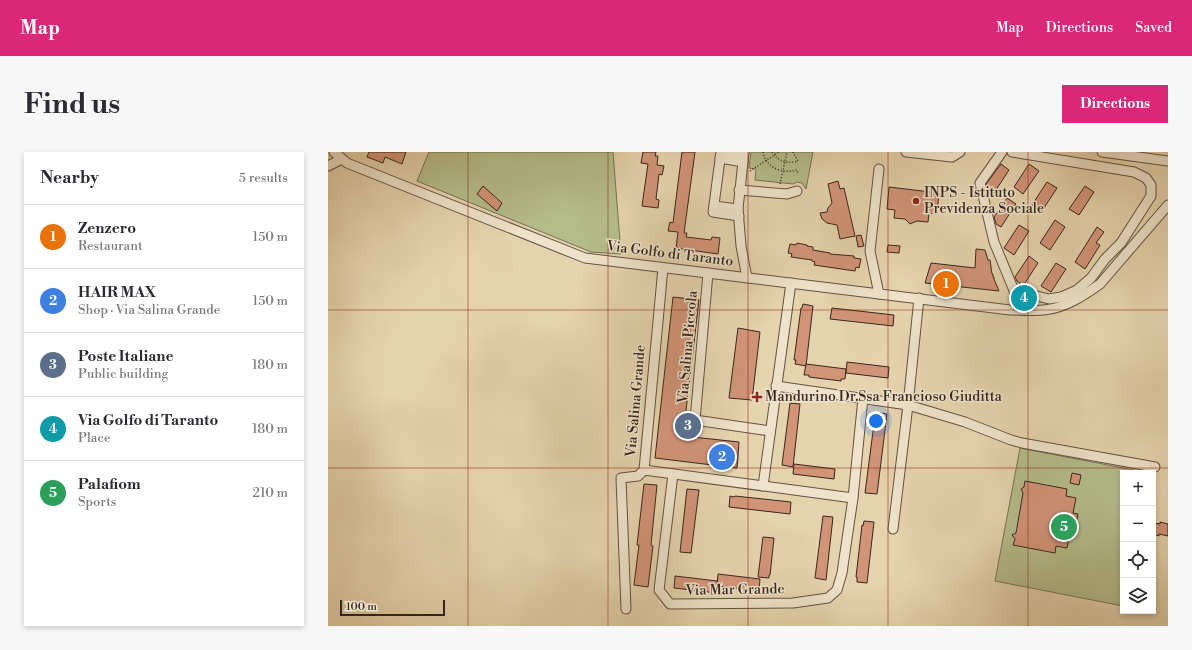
<!DOCTYPE html>
<html lang="en">
<head>
<meta charset="utf-8">
<style>
	body { margin:0; font-family:"Libre Bodoni",serif; background:#f7f7f7; color:#2b2b33 }
	.controls { position:absolute; right:12px; bottom:12px; display:grid; overflow:hidden; border-radius:0px; box-shadow:0 2px 6px #0003 }
	.controls button { width:36px; height:36px; display:grid; place-items:center; padding:0; border:0; border-bottom:1px solid #e1e1e2; background:#fff; color:#2b2b33; font:20px sans-serif }
	.scale { position:absolute; left:12px; bottom:10px; width:105px; box-sizing:border-box; padding-left:4px; border:2px solid #38261e; border-top:0; font-size:11px; line-height:14px; white-space:nowrap; color:#38261e; -webkit-text-stroke:3px #eee2ca; paint-order:stroke }
	.you { position:absolute; left:548px; top:269px; width:14px; height:14px; margin:-10px; border:3px solid #fff; border-radius:50%; background:#1a73e8; box-shadow:0 0 0 6px #1a73e833 }
	.badge { display:grid; place-items:center; width:26px; height:26px; border-radius:50%; background:#db2777; color:#fff; font-size:13px; font-weight:700 }
	.pin { position:absolute; translate:-50% -50%; border:2px solid #fff; box-shadow:0 1px 4px #0006 }
	.list { margin:0; padding:0; list-style:none }
	h2 { display:flex; justify-content:space-between; align-items:center; height:52px; margin:0; padding:0 16px; font-size:17px }
	h2 small { font-size:13px; font-weight:400; color:#7c7c81 }
	.list li { display:grid; grid-template-columns:26px 1fr auto; gap:12px; align-items:center; box-sizing:border-box; height:64px; padding:0 16px; border-top:1px solid #e1e1e2 }
	.list b { display:block; font-size:15px; white-space:nowrap }
	.list p { margin:0; font-size:13px; white-space:nowrap; color:#7c7c81 }
	.list em { font-size:13px; font-style:normal; color:#7c7c81 }
	.icon { flex:none; width:22px; height:22px; fill:none; stroke:currentColor; stroke-width:2; stroke-linecap:round; stroke-linejoin:round }
	.map { position:relative; flex:none; width:840px; height:474px; overflow:hidden; border-radius:0px }
	header { display:flex; align-items:center; gap:24px; box-sizing:border-box; height:56px; padding:0 20px; background:#db2777; color:#fff }
	header strong { font-size:19px }
	nav { display:flex; gap:22px; margin-inline-start:auto; font-size:14px }
	.intro { display:flex; align-items:center; justify-content:space-between; box-sizing:border-box; height:96px; padding:0 24px }
	h1 { margin:0; font-size:28px }
	.button { padding:10px 18px; border-radius:0px; background:#db2777; color:#fff; font-size:14px; font-weight:700 }
	main { display:flex; gap:24px; padding:0 24px }
	aside { flex:1; background:#fff; border-radius:0px; box-shadow:0 2px 6px #0003 }
	.map>svg:first-child { display:block }
	.green { fill:#b4bc8a; stroke:#767154 }
	.building { fill:#d19477; stroke:#38261e }
	.lines { fill:none; stroke-linecap:round; stroke-linejoin:round }
	.minor-casing { stroke:#635142; stroke-width:11 }
	.path { stroke:#38261e; stroke-width:1.5; stroke-dasharray:1 2; stroke-linecap:butt }
	.minor { stroke:#eee2ca; stroke-width:9 }
	.grid { fill:none; stroke:#8f2418; stroke-width:1; stroke-opacity:0.55 }
	.poi-dot { fill:#8f2418; stroke:#eee2ca; stroke-width:1.5 }
	.labels { text-anchor:middle; dominant-baseline:central; stroke-width:3; stroke-linejoin:round; paint-order:stroke }
	.poi-label { font-size:14px; fill:#38261e; stroke:#eee2ca; text-anchor:start }
	.street-label { font-size:14px; fill:#38261e; stroke:#eee2ca }
</style>
</head>
<body>
<header>
<strong>Map</strong>
<nav><a>Map</a><a>Directions</a><a>Saved</a></nav>
</header>
<div class="intro"><h1>Find us</h1><a class="button">Directions</a></div>
<main>
<aside>
<h2>Nearby<small>5 results</small></h2>
<ul class="list">
<li><span class="badge" style="background:#e8710a">1</span><div><b>Zenzero</b><p>Restaurant</p></div><em>150 m</em></li>
<li><span class="badge" style="background:#3f7fe0">2</span><div><b>HAIR MAX</b><p>Shop · Via Salina Grande</p></div><em>150 m</em></li>
<li><span class="badge" style="background:#5c6f8a">3</span><div><b>Poste Italiane</b><p>Public building</p></div><em>180 m</em></li>
<li><span class="badge" style="background:#0f9aa8">4</span><div><b>Via Golfo di Taranto</b><p>Place</p></div><em>180 m</em></li>
<li><span class="badge" style="background:#2e9e5b">5</span><div><b>Palafiom</b><p>Sports</p></div><em>210 m</em></li>
</ul>
</aside>
<div class="map">
<svg width="840" height="474" viewBox="0 0 840 474">
	<rect width="100%" height="100%" fill="#e5d3ad"/>
	<filter id="stains"><feTurbulence type="fractalNoise" baseFrequency=".005" numOctaves="4"/><feColorMatrix values="0 0 0 0 .2 0 0 0 0 .09 0 0 0 0 .02 0 0 0 .5 -.17"/></filter>
	<radialGradient id="worn" r=".72"><stop offset=".6" stop-color="#630" stop-opacity="0"/><stop offset="1" stop-color="#630" stop-opacity=".3"/></radialGradient>
	<g class="green">
		<path d="M101,0H285L293,102L263,100L89,29Z"/>
		<path d="M423,0H485L478,37L474,31L469,30L465,32L427,28L428,17L421,16Z"/>
		<path d="M692,296L821,321H795V454L667,429Z"/>
	</g>
	<g class="building">
		<path d="M41,0H78L74,12L57,5L55,11L39,5Z"/>
		<path d="M315,0H328L327,4H330L329,13L336,14L334,23L331,22L328,47L331,48L330,56L314,54L320,12L313,11Z"/>
		<path d="M354,0H367L356,81H359L358,85L383,88L384,85L392,86L390,102L348,96L350,80L340,79L342,70L345,71Z"/>
		<path d="M673,12L681,18L666,41L659,36L658,32Z"/>
		<path d="M701,12L711,19L695,42L686,35Z"/>
		<path d="M510,29L512,37L516,36L527,84L512,87L509,73L499,71L494,67L492,61L499,60L500,56L504,51L500,32Z"/>
		<path d="M719,30L729,36L714,59L704,53Z"/>
		<path d="M155,34L174,51L169,59L149,42Z"/>
		<path d="M757,34L766,40L751,63L741,57Z"/>
		<path d="M561,35L611,41L609,62L601,61L600,70L589,69L582,72L577,67L566,66L567,58L559,57Z"/>
		<path d="M679,46L688,52L673,75L668,72L666,65Z"/>
		<path d="M727,68L737,75L722,98L712,91Z"/>
		<path d="M691,73L701,79L686,103L676,96Z"/>
		<path d="M769,75L776,80L768,91L772,93L757,117L747,110Z"/>
		<path d="M533,83L536,94L530,95L528,84Z"/>
		<path d="M469,91L479,93V94L485,95V98L502,101V102L526,104V106L533,107L531,116L528,115L527,119L486,113L487,110L484,109V108L463,105L464,102L460,101L462,92L468,93Z"/>
		<path d="M560,93L572,94L571,101L559,100Z"/>
		<path d="M648,97L657,98L660,108H662L664,122H665V125H666V127L671,139L597,131L603,111L647,116Z"/>
		<path d="M701,104L710,111L695,134L689,129L687,125Z"/>
		<path d="M728,111L738,117L723,140L713,134Z"/>
		<path d="M345,145L371,148L355,284L411,290L409,316L327,306Z"/>
		<path d="M475,152L485,154L478,214L467,212L468,208H466L473,156H474Z"/>
		<path d="M504,156L566,163L565,174L502,167Z"/>
		<path d="M410,176L432,180L424,248L401,246Z"/>
		<path d="M519,210L561,215L560,226L518,221Z"/>
		<path d="M478,212L518,217L517,227H513V229L481,225V223H476Z"/>
		<path d="M462,251L472,252L465,315L454,313Z"/>
		<path d="M548,260L559,262L549,342L537,341L547,264L548,265Z"/>
		<path d="M466,312L507,317L506,327L465,322Z"/>
		<path d="M744,321L753,323L751,333L742,331Z"/>
		<path d="M697,329L739,337L738,344L748,346L745,361L750,362L746,382L742,380L739,396L728,394L727,401L685,393L687,387L684,383L688,381L695,341L693,337L696,335Z"/>
		<path d="M316,332L329,333L323,393L325,394L320,435L306,433L311,393H309Z"/>
		<path d="M359,337L371,338L363,401L352,400Z"/>
		<path d="M402,344L406,345L407,344L463,350L462,362L401,355Z"/>
		<path d="M495,364L505,365L498,428L487,426Z"/>
		<path d="M536,369L546,370L539,431L529,430V425H528L534,373L535,374Z"/>
		<path d="M832,370L840,372V384L831,382V384L825,382V371L832,372Z"/>
		<path d="M435,385L446,386L442,423H441V426L430,425Z"/>
		<path d="M390,422L432,427L431,439L389,434Z"/>
		<path d="M347,424L389,429L388,441L346,436Z"/>
	</g>
	<g class="lines">
		<g class="minor-casing">
			<g id="minor">
				<path d="M6,0L19,11L257,106L682,158C693,158 705,159 716,158C737,156 755,144 772,132L840,53"/>
				<path d="M416,0L410,57L413,94L419,126"/>
				<path d="M578,0L624,5L632,0"/>
				<path d="M674,0L652,31L666,90L694,158"/>
				<path d="M684,0L806,20L818,26L823,33V44L793,91L777,107L763,126L749,138L733,145L721,147L693,140L688,144"/>
				<path d="M774,0L840,9"/>
				<path d="M392,6L415,10"/>
				<path d="M0,14L14,7"/>
				<path d="M551,17L542,99L551,142"/>
				<path d="M411,38L459,42L469,39"/>
				<path d="M386,54L410,57"/>
				<path d="M411,64L385,60L393,0L416,2"/>
				<path d="M335,116L316,318L525,346"/>
				<path d="M380,121L367,268L442,279"/>
				<path d="M448,234L580,253L637,270L683,288L694,291L827,315"/>
				<path d="M345,322L331,438L342,452L465,451L500,446L509,438L514,421L525,346L535,246"/>
				<path d="M435,334L463,131"/>
				<path d="M565,377L580,253L591,146"/>
				<path d="M298,457L293,326L310,324L316,318"/>
			</g>
		</g>
		<g class="path">
			<path d="M435,0C438,16 454,22 469,18L470,22"/>
			<path d="M444,0C451,10 459,12 470,9L465,0"/>
			<path d="M422,19L451,0"/>
			<path d="M452,32L459,0"/>
		</g>
		<use href="#minor" class="minor"/>
	</g>
	<path class="grid" d="M140,0V474M280,0V474M420,0V474M560,0V474M700,0V474M0,158H840M0,316H840"/>
	<g class="poi-dot">
		<circle cx="588" cy="49" r="4"/>
		<path d="M427 239h4v4h4v4h-4v4h-4v-4h-4v-4h4z"/>
	</g>
	<g class="labels">
		<g class="poi-label">
			<text x="596" y="41">INPS - Istituto<tspan x="596" dy="16">Previdenza Sociale</tspan></text>
			<text x="437" y="245">Mandurino Dr.Ssa Francioso Giuditta</text>
		</g>
		<g class="street-label">
			<text transform="translate(342 102) rotate(7)">Via Golfo di Taranto</text>
			<text transform="translate(360 195) rotate(-85)">Via Salina Piccola</text>
			<text transform="translate(308 249) rotate(-85)">Via Salina Grande</text>
			<text transform="translate(407 438) rotate(-1)">Via Mar Grande</text>
		</g>
	</g>
	<rect width="100%" height="100%" filter="url(#stains)"/>
	<rect width="100%" height="100%" fill="url(#worn)"/>
</svg>
<div class="controls">
<button>+</button>
<button>−</button>
<button><svg class="icon" aria-label="locate" viewBox="0 0 24 24"><circle cx="12" cy="12" r="6"/><path d="M12 2v4M12 18v4M2 12h4M18 12h4"/></svg></button>
<button><svg class="icon" aria-label="layers" viewBox="0 0 24 24"><path d="M12 4l9 5-9 5-9-5zM3 14l9 5 9-5"/></svg></button>
</div>
<div class="scale">100 m</div>
<div class="you"></div>
<div class="pin badge" style="left:618px;top:132px;background:#e8710a">1</div>
<div class="pin badge" style="left:394px;top:305px;background:#3f7fe0">2</div>
<div class="pin badge" style="left:360px;top:274px;background:#5c6f8a">3</div>
<div class="pin badge" style="left:696px;top:146px;background:#0f9aa8">4</div>
<div class="pin badge" style="left:736px;top:375px;background:#2e9e5b">5</div>
</div>
</main>
</body>
</html>
